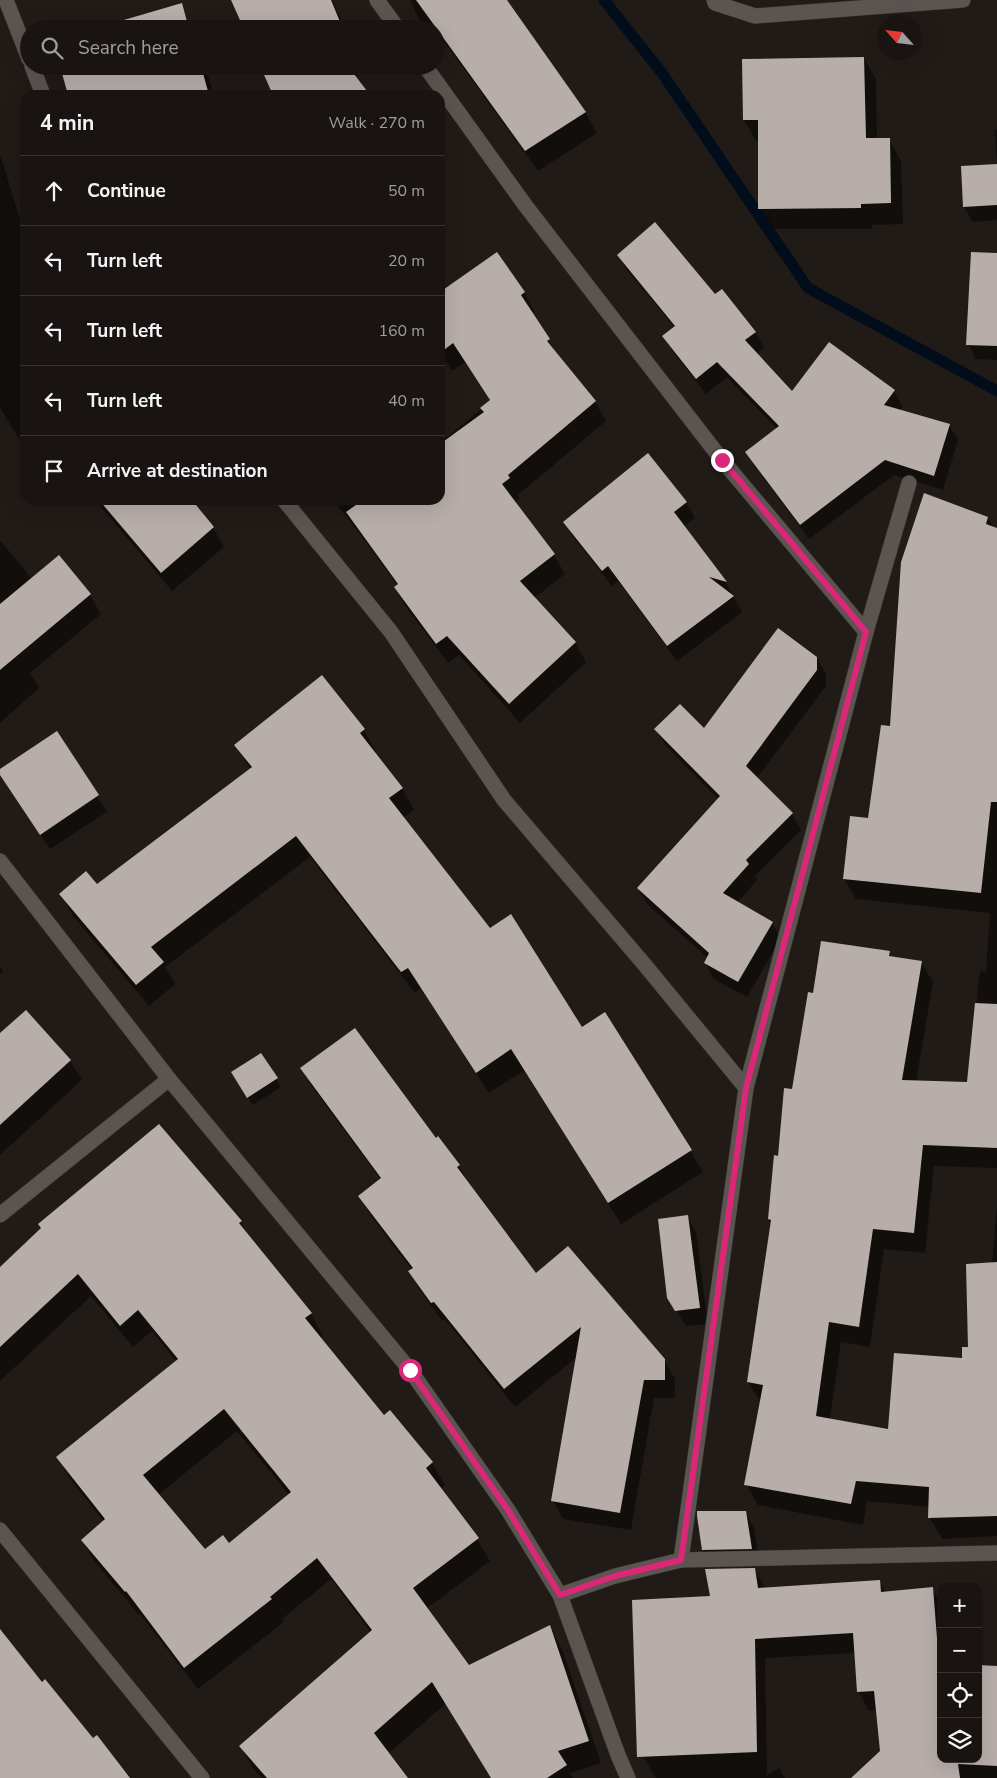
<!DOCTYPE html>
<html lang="en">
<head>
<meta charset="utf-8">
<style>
	body { margin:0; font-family:"Nunito Sans",sans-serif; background:#221d1b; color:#f1f3f6 }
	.controls { position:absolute; right:15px; bottom:15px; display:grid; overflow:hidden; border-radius:10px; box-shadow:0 5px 20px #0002 }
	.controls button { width:45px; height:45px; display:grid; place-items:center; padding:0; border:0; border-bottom:1px solid #373332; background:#191412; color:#f1f3f6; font:25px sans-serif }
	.compass { position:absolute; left:877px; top:15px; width:45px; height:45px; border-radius:50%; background:#191412; box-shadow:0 5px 20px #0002; rotate:297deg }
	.stop { position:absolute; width:15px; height:15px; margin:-11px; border:4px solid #db2777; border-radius:50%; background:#fff }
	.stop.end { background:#db2777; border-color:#fff; box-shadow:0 1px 5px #0008 }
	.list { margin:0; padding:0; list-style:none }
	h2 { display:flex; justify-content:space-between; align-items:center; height:65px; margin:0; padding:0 20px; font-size:21px }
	h2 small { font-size:16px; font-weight:400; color:#9f9e9f }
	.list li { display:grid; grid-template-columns:32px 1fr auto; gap:15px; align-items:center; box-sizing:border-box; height:70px; padding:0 20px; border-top:1px solid #373332 }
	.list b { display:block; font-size:19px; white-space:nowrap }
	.list em { font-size:16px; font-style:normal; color:#9f9e9f }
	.icon { flex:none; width:28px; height:28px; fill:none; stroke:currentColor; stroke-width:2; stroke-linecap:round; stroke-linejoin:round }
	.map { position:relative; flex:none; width:997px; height:1778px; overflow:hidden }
	.search { position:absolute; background:#191412; box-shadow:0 5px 20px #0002; left:20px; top:20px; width:425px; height:55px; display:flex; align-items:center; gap:12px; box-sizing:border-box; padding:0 18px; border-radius:28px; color:#9f9e9f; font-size:19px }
	.panel { position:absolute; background:#191412; box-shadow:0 5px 20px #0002; left:20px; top:90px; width:425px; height:415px; border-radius:15px }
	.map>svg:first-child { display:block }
	.shadow { fill:#0007; fill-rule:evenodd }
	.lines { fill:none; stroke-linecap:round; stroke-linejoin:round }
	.stream { stroke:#010d1a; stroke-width:11 }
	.building { fill:#b7aeaa; fill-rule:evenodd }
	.minor-casing { stroke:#3a3533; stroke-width:16 }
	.minor { stroke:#5c5451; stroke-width:15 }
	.route { stroke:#db2777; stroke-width:6 }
</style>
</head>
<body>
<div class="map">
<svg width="997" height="1778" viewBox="0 0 997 1778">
	<rect width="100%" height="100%" fill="#211b18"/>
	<g class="shadow">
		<path d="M316,0H332L345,29H316Z"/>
		<path d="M410,0H496L585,112L597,133L538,171L442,39L436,42V29H423Z"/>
		<path d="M864,58L876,79L877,139H889L901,161L903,224L872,225V229H772L759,208L760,141H756L744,120L743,60Z"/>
		<path d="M62,66H205L214,95H70Z"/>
		<path d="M261,66H361L364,73L355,77L368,95H274Z"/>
		<path d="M995,130H997V220L973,222L964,207L997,165Z"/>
		<path d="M0,154L25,236V448L0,408Z"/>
		<path d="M618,255L715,296L755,332L764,348L756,354L792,393L894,391L903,407L900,411L949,425L958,440L943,490L894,475L809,539L756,468L747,452L777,429L727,377L706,394L673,352L664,336L675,328L627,270Z"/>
		<path d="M524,293L535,312L532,314L560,359L595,402L606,421L518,495L520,498L514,502L554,555L565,574L534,598L575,643L586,662L520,723L459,655L448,663L406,607L395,588L398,586L360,534L333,500H440V432L446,438L491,401L465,362L452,371L440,353V294Z"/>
		<path d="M997,294V360L976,359L968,344Z"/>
		<path d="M95,500H190L213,528L224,547L172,591Z"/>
		<path d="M686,502L695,518L684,527L726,583L742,612L677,661L618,581L612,586L574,538L565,523Z"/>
		<path d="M988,518L994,528L997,530V1168L934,1166L925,1253L884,1249L870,1347L841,1342L830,1419L889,1430L963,1359L970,1349L992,1264L997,1205V1536L942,1539L930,1518V1507L867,1501L863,1525L758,1505L746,1484L761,1403L748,1382L772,1224L769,1219L779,1157L814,994L889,953L892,957L921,962L933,982L916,1081L968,1083L980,971L986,972L990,913L856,899L844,879L869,819L892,727Z"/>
		<path d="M0,540L32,579L71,572L90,595L101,614L30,673L39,688L0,723Z"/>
		<path d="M817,658L826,674V686L757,778L792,814L801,830L755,876L757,880L737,903L772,923L781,938L747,997L714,979L705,963L708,958L647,904L638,888L718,799L665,745L656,729L704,730Z"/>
		<path d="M364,730L376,752L374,753L402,788L414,810L403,818L489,929L582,1028L690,1151L703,1172L621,1224L525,1070L489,1093L421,988L415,993L310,857L165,967L175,984L149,1006L73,916L61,894L97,885L251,770L236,746Z"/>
		<path d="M56,733L107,812L50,849L8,787L0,771Z"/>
		<path d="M0,966L3,971L0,974Z"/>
		<path d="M0,1035L70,1061L82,1080L0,1155Z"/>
		<path d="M302,1069L436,1139L438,1138L459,1166L469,1184L536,1275L664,1360L675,1379V1398H654L631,1530L563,1519L553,1501L577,1357L515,1407L445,1319L442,1321L420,1290L410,1272L412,1270L370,1215L360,1196L381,1180L312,1087Z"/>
		<path d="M233,1073L276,1079L281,1087L253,1105Z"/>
		<path d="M687,1217L696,1232L708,1324L686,1326L669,1298Z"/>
		<path d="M241,1222L253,1243L311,1314L323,1336L320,1339L384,1417L390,1412L432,1463L445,1485L440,1489L477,1539L490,1561L426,1609L469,1667L550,1627L562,1649L601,1763L570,1773L573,1778H492L446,1703L388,1754L406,1778H262L253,1769L241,1746L371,1633L331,1579L282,1619L284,1622L198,1689L139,1613L138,1614L95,1562L82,1540L104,1522L71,1480L58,1458L177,1362L152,1331L133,1347L91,1296L0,1381V1268ZM237,1431L289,1495L229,1545L205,1551L158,1495Z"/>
		<path d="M745,1512L754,1528L760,1565L713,1566L703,1550Z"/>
		<path d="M754,1569L766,1589L879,1581L886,1593L932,1589L941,1603V1759H978L997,1667V1778H853L881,1752L877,1710L869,1711L858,1691L856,1653L765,1658L767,1775L779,1768L785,1778H656L638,1748L711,1597Z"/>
	</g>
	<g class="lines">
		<path class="stream" d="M604,0L662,73L808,288L997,391"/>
	</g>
	<g class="building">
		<path d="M231,0H331L343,29H244Z"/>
		<path d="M416,0H507L586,112L525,151Z"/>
		<path d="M182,3L189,29H93Z"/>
		<path d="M864,57L866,138H890L891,203L861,204V208L758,209V120H743L742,59Z"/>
		<path d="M60,66H201L209,95H68Z"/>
		<path d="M260,66H348L370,95H273Z"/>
		<path d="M997,164V205L963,207L961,166Z"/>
		<path d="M655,222L715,294L722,289L756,332L745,340L792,391L829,342L895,390L884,405L950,424L934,476L885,460L800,525L745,452L779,426L717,362L696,379L662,336L675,326L617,255Z"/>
		<path d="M497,252L525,292L521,295L550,339L547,341L596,401L508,475L510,478L502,484L555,554L520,581L576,642L509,704L447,636L436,644L394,587L398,584L346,512L363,500H440V444L484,412L480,408L490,400L453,343L440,353V292Z"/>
		<path d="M971,252L997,253V346L966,345Z"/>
		<path d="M648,453L687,502L674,512L727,582L709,577L734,596L667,646L608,566L602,571L563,522Z"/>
		<path d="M924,493L988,517L986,524L997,528V802H991L981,893L843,879L850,816L868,818L881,725L890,726L901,562Z"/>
		<path d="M99,500H192L214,527L161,573Z"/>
		<path d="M59,555L91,594L0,670V604Z"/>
		<path d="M778,628L817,657V670L746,766L793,813L746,860L749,864L723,893L773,922L738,982L704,963L709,953L637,888L720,796L654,729L680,704L704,728Z"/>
		<path d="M322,675L365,729L360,733L403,788L389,798L490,928L511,914L582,1027L605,1012L692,1150L608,1203L511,1049L476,1073L408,968L401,972L296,836L151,947L164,962L136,985L59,894L86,871L97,884L252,767L234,745Z"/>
		<path d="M57,731L99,795L40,835L0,775V769Z"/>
		<path d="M821,941L890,951L889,956L922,961L902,1080L967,1082L975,1003L997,1004V1148L923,1145L914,1233L873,1229L859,1327L829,1322L816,1416L888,1429L894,1353L962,1358V1347H968L966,1264L997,1262V1516L928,1518L929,1487L856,1481L851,1504L744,1485L763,1385L747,1382L771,1220L768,1219L774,1155L778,1156L784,1088L792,1089L808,992L813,993Z"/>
		<path d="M26,1010L71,1060L0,1125V1033Z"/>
		<path d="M355,1028L436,1138L438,1136L460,1165L457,1167L536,1273L568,1246L665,1359V1380H644L620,1513L551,1501L581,1327L504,1389L434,1302L431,1303L408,1271L413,1268L358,1196L381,1178L300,1068Z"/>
		<path d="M261,1053L278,1078L247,1098L231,1072Z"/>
		<path d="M159,1124L242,1221L239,1223L312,1313L305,1318L384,1415L390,1410L433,1462L426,1468L479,1538L413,1588L469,1665L550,1625L589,1741L558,1751L567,1765L547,1778H491L432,1682L374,1733L408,1778H267L239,1746L372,1630L317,1558L270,1597L272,1599L184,1668L126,1591L125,1592L81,1540L105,1519L56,1457L178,1359L138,1310L120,1326L78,1274L0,1347V1267L41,1228L38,1224ZM224,1409L291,1492L229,1543L223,1535L205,1549L143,1475Z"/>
		<path d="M688,1215L700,1308L675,1311L667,1298L658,1219Z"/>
		<path d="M697,1511H746L752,1549L702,1550L697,1516Z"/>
		<path d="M755,1568L758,1588L880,1580L881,1592L933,1587L939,1664H941V1759H978V1665L997,1666V1766L958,1764L960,1778H851L880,1751L874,1691L857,1692L853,1633L755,1639L757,1752L637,1757L632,1600L710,1596L705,1569Z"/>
		<path d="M0,1629L42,1682L45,1679L93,1738L97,1735L130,1778H0Z"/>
	</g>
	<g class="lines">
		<g class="minor-casing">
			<g id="minor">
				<path d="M6,0L29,59"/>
				<path d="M377,0L398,29"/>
				<path d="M714,0L715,3L755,16L963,0"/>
				<path d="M32,66L43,95"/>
				<path d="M425,66L525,205L722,460L866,632"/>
				<path d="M284,500L391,632L504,800L644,964L746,1088"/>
				<path d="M0,861L169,1079L410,1370L508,1510L560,1595L618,1755L628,1778"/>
				<path d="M0,1215L169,1079"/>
				<path d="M0,1530L202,1778"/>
				<path d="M681,1560L746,1088L866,632L909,483"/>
				<path d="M560,1595L615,1576L681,1560L997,1553"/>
			</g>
		</g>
		<use href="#minor" class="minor"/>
	</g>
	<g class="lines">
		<path class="route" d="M410,1370L508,1510L560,1595L615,1576L681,1560L746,1088L866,632L722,460"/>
	</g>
</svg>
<div class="controls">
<button>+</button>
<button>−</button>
<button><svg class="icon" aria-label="locate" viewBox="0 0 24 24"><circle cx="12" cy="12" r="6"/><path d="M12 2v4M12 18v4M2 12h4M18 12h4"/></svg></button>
<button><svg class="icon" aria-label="layers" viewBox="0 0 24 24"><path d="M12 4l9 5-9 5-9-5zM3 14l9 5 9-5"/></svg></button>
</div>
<svg class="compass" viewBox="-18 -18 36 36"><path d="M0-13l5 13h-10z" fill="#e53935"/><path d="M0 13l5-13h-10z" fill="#9f9e9f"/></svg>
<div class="stop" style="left:410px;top:1370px"></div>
<div class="stop end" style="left:722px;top:460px"></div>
<div class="search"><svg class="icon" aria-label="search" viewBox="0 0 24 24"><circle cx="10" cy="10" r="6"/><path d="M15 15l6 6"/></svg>Search here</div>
<section class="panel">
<h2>4 min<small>Walk · 270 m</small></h2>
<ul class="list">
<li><svg class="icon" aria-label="ahead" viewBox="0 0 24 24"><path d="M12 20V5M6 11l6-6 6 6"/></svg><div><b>Continue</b></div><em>50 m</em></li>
<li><svg class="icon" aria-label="left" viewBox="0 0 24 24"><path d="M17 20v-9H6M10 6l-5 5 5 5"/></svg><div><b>Turn left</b></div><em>20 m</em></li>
<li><svg class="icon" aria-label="left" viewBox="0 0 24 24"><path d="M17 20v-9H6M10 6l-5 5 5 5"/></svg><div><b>Turn left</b></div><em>160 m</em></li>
<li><svg class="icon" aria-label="left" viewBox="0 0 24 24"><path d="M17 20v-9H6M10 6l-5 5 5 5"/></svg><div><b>Turn left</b></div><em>40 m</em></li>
<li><svg class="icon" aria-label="arrive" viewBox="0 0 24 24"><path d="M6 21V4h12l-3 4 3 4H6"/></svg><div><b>Arrive at destination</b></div></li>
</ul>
</section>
</div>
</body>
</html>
